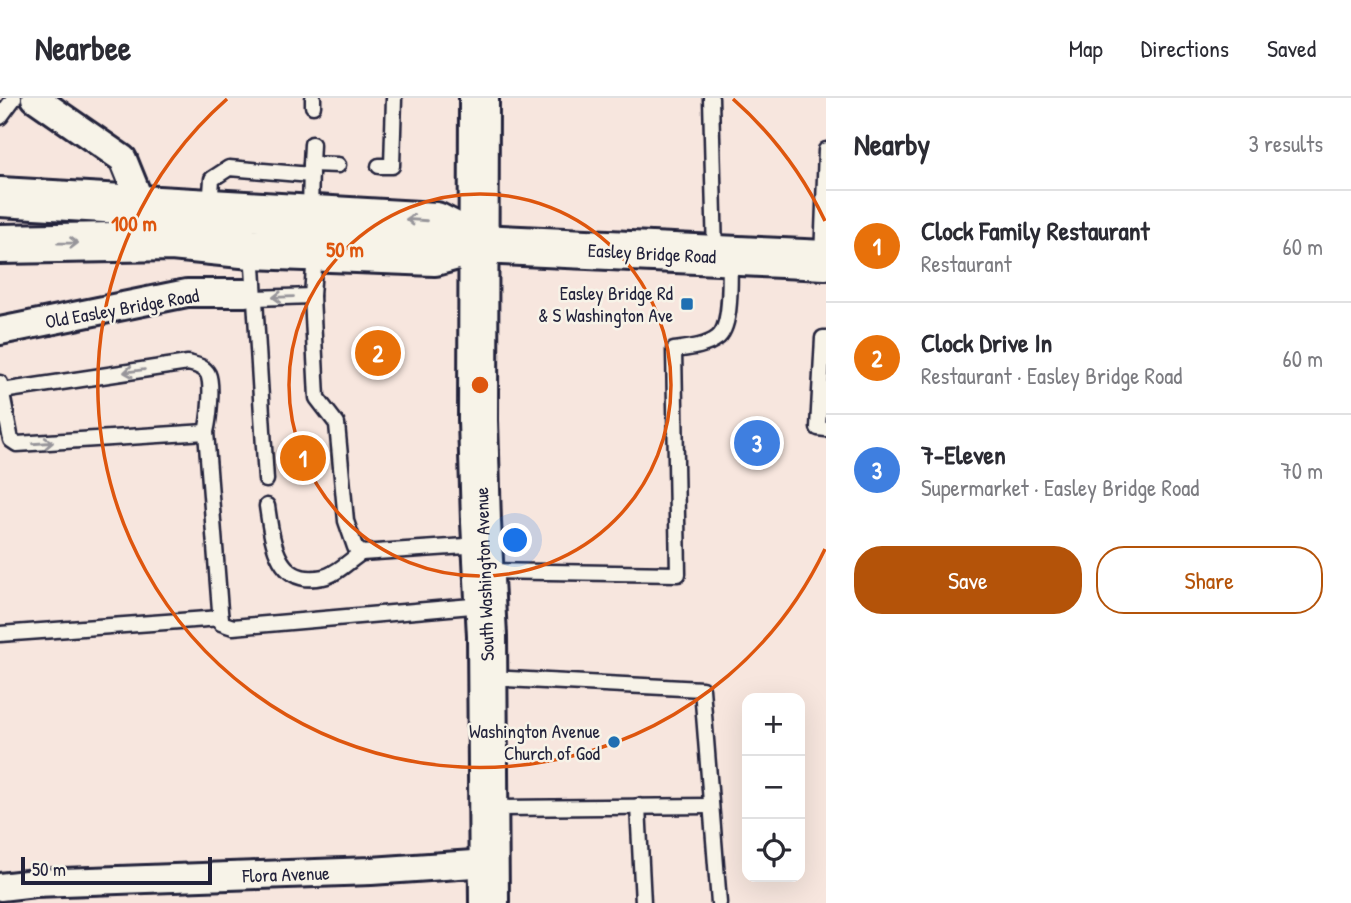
<!DOCTYPE html>
<html lang="en">
<head>
<meta charset="utf-8">
<style>
	body { margin:0; font-family:"Patrick Hand",sans-serif; background:#f7f7f7; color:#2b2b33 }
	.controls { position:absolute; right:21px; bottom:21px; display:grid; overflow:hidden; border-radius:14px; box-shadow:0 7px 28px #0002 }
	.controls button { width:63px; height:63px; display:grid; place-items:center; padding:0; border:0; border-bottom:2px solid #e1e1e2; background:#fff; color:#2b2b33; font:35px sans-serif }
	.scale { position:absolute; left:21px; bottom:18px; width:191px; box-sizing:border-box; padding-left:7px; border:4px solid #22223b; border-top:0; font-size:19px; line-height:24px; white-space:nowrap; color:#22223b; -webkit-text-stroke:5px #f7f3e8; paint-order:stroke }
	.you { position:absolute; left:516px; top:443px; width:24px; height:24px; margin:-18px; border:5px solid #fff; border-radius:50%; background:#1a73e8; box-shadow:0 0 0 10px #1a73e833 }
	.badge { display:grid; place-items:center; width:46px; height:46px; border-radius:50%; background:#b45309; color:#fff; font-size:23px; font-weight:700 }
	.pin { position:absolute; translate:-50% -50%; border:4px solid #fff; box-shadow:0 2px 7px #0006 }
	.list { margin:0; padding:0; list-style:none }
	h2 { display:flex; justify-content:space-between; align-items:center; height:91px; margin:0; padding:0 28px; font-size:30px }
	h2 small { font-size:23px; font-weight:400; color:#7c7c81 }
	.list li { display:grid; grid-template-columns:46px 1fr auto; gap:21px; align-items:center; box-sizing:border-box; height:112px; padding:0 28px; border-top:2px solid #e1e1e2 }
	.list b { display:block; font-size:26px; white-space:nowrap }
	.list p { margin:0; font-size:23px; white-space:nowrap; color:#7c7c81 }
	.list em { font-size:23px; font-style:normal; color:#7c7c81 }
	.actions { display:flex; gap:14px; padding:21px 28px }
	.actions a { flex:1; padding:16px 0; border:2px solid #b45309; border-radius:28px; text-align:center; font-size:24px; color:#b45309 }
	.actions .main { background:#b45309; color:#fff }
	.icon { flex:none; width:38px; height:38px; fill:none; stroke:currentColor; stroke-width:2; stroke-linecap:round; stroke-linejoin:round }
	.map { position:relative; flex:none; width:826px; height:805px; overflow:hidden }
	header { display:flex; align-items:center; gap:42px; box-sizing:border-box; height:98px; padding:0 35px; background:#fff; border-bottom:2px solid #e1e1e2 }
	header strong { font-size:33px }
	nav { display:flex; gap:38px; margin-inline-start:auto; font-size:24px }
	main { display:flex }
	aside { flex:1; background:#fff }
	.map>svg:first-child { display:block }
	.lines { fill:none; stroke-linecap:round; stroke-linejoin:round }
	.service-casing { stroke:#22223b; stroke-width:19 }
	.minor-casing { stroke:#22223b; stroke-width:32 }
	.secondary-casing { stroke:#22223b; stroke-width:44 }
	.trunk-casing { stroke:#22223b; stroke-width:44 }
	.service { stroke:#f7f3e8; stroke-width:14 }
	.minor { stroke:#f7f3e8; stroke-width:26 }
	.secondary { stroke:#f7f3e8; stroke-width:38 }
	.trunk { stroke:#f7f3e8; stroke-width:38 }
	.oneway { stroke:#97959a }
	.ring { fill:none; stroke:#de560e; stroke-width:3.5 }
	.poi-dot { fill:#1f6fb2; stroke:#f7f3e8; stroke-width:2.5 }
	.labels { text-anchor:middle; dominant-baseline:central; stroke-width:5; stroke-linejoin:round; paint-order:stroke }
	.street-label { font-size:19px; fill:#22223b; stroke:#f7f3e8 }
	.poi-label { font-size:19px; fill:#22223b; stroke:#f7f3e8; text-anchor:end }
	.centre { fill:#de560e; stroke:#f7f3e8; stroke-width:3.5 }
	.ring-label { font-size:21px; text-anchor:middle; font-weight:bold; fill:#de560e; stroke:#f7f3e8; stroke-width:5; stroke-linejoin:round; paint-order:stroke }
</style>
</head>
<body>
<header>
<strong>Nearbee</strong>
<nav><a>Map</a><a>Directions</a><a>Saved</a></nav>
</header>
<main>
<div class="map">
<svg width="826" height="805" viewBox="0 0 826 805">
	<rect width="100%" height="100%" fill="#f7e6de"/>
	<filter id="ink" filterUnits="userSpaceOnUse"><feTurbulence type="fractalNoise" baseFrequency=".0143" numOctaves="2"/><feDisplacementMap in="SourceGraphic" scale="14" xChannelSelector="R" yChannelSelector="G"/><feConvolveMatrix kernelMatrix="1 2 1 2 8 2 1 2 1" color-interpolation-filters="sRGB"/></filter>
	<g filter="url(#ink)">
		<g class="lines">
			<g class="service-casing">
				<g id="service">
					<path d="M711,0L715,157"/>
					<path d="M313,8V0"/>
					<path d="M0,19L14,0"/>
					<path d="M312,46L311,66L338,67"/>
					<path d="M379,68H392L394,0"/>
					<path d="M210,110L212,81L229,70L311,77"/>
					<path d="M310,116L311,66"/>
					<path d="M252,152L266,382"/>
					<path d="M315,156L312,198L317,300L337,326L346,423L355,449L361,455L481,447"/>
					<path d="M822,160L826,52"/>
					<path d="M255,200L312,198"/>
					<path d="M826,240H823L818,330L826,331"/>
					<path d="M0,285L11,342L17,346L206,334"/>
					<path d="M2,293L188,265C195,267 204,268 208,276C213,287 209,322 206,334L221,525L233,529L483,507"/>
					<path d="M267,408C272,441 276,489 323,479C336,477 350,462 361,455"/>
					<path d="M485,473L678,476L674,252C688,250 705,249 717,240C733,229 729,179 730,159"/>
					<path d="M0,536L221,520"/>
					<path d="M488,580L702,591L719,805"/>
					<path d="M638,708L643,805"/>
					<path d="M489,710L711,708"/>
				</g>
			</g>
			<g class="minor-casing">
				<g id="minor">
					<path d="M35,0L123,61L142,108"/>
					<path d="M0,233L187,195H245"/>
					<path d="M0,789L35,785L371,773L488,765"/>
				</g>
			</g>
			<g class="secondary-casing">
				<path id="secondary" d="M479,0L478,322L481,424L487,538L489,805"/>
			</g>
			<g class="trunk-casing">
				<g id="trunk">
					<path d="M0,99L436,124L479,146"/>
					<path d="M0,146L172,143L252,151L435,158L479,146L826,162"/>
				</g>
			</g>
			<use href="#service" class="service"/>
			<use href="#minor" class="minor"/>
			<use href="#secondary" class="secondary"/>
			<use href="#trunk" class="trunk"/>
		</g>
		<defs><path id="oneway-shaft" d="M-6 0H5M1.5-3L5.5 0L1.5 3" fill="none" stroke-width="1.6" stroke-linecap="round" stroke-linejoin="round" transform="scale(1.75)"/></defs>
		<g class="oneway">
			<use href="#oneway-shaft" transform="translate(416 122) rotate(-176)"/>
			<use href="#oneway-shaft" transform="translate(68 145) rotate(-1)"/>
			<use href="#oneway-shaft" transform="translate(283 199) rotate(178)"/>
			<use href="#oneway-shaft" transform="translate(134 273) rotate(172)"/>
			<use href="#oneway-shaft" transform="translate(43 345) rotate(-4)"/>
		</g>
	</g>
	<g class="ring">
		<circle cx="480" cy="287" r="191"/>
		<path d="M825 451A382 382 0 1 1 227 1M733 1A382 382 0 0 1 825 123"/>
	</g>
	<g class="poi-dot">
		<rect x="680" y="199" width="14" height="14" rx="3.5"/>
		<circle cx="614" cy="644" r="7"/>
	</g>
	<g class="labels">
		<g class="street-label">
			<text transform="translate(652 155) rotate(3)">Easley Bridge Road</text>
			<text transform="translate(122 210) rotate(-10)">Old Easley Bridge Road</text>
			<text transform="translate(484 476) rotate(-92)">South Washington Avenue</text>
			<text transform="translate(286 776) rotate(-2)">Flora Avenue</text>
		</g>
		<g class="poi-label">
			<text x="673" y="195">Easley Bridge Rd<tspan x="673" dy="22">&amp; S Washington Ave</tspan></text>
			<text x="600" y="633">Washington Avenue<tspan x="600" dy="22">Church of God</tspan></text>
		</g>
	</g>
	<circle cx="480" cy="287" r="10" class="centre"/>
	<g class="ring-label">
		<text x="134" y="133">100 m</text>
		<text x="345" y="159">50 m</text>
	</g>
</svg>
<div class="controls">
<button>+</button>
<button>−</button>
<button><svg class="icon" aria-label="locate" viewBox="0 0 24 24"><circle cx="12" cy="12" r="6"/><path d="M12 2v4M12 18v4M2 12h4M18 12h4"/></svg></button>
</div>
<div class="scale">50 m</div>
<div class="you"></div>
<div class="pin badge" style="left:303px;top:360px;background:#e8710a">1</div>
<div class="pin badge" style="left:378px;top:255px;background:#e8710a">2</div>
<div class="pin badge" style="left:757px;top:345px;background:#3f7fe0">3</div>
</div>
<aside>
<h2>Nearby<small>3 results</small></h2>
<ul class="list">
<li><span class="badge" style="background:#e8710a">1</span><div><b>Clock Family Restaurant</b><p>Restaurant</p></div><em>60 m</em></li>
<li><span class="badge" style="background:#e8710a">2</span><div><b>Clock Drive In</b><p>Restaurant · Easley Bridge Road</p></div><em>60 m</em></li>
<li><span class="badge" style="background:#3f7fe0">3</span><div><b>7-Eleven</b><p>Supermarket · Easley Bridge Road</p></div><em>70 m</em></li>
</ul>
<div class="actions"><a class="main">Save</a><a>Share</a></div>
</aside>
</main>
</body>
</html>
